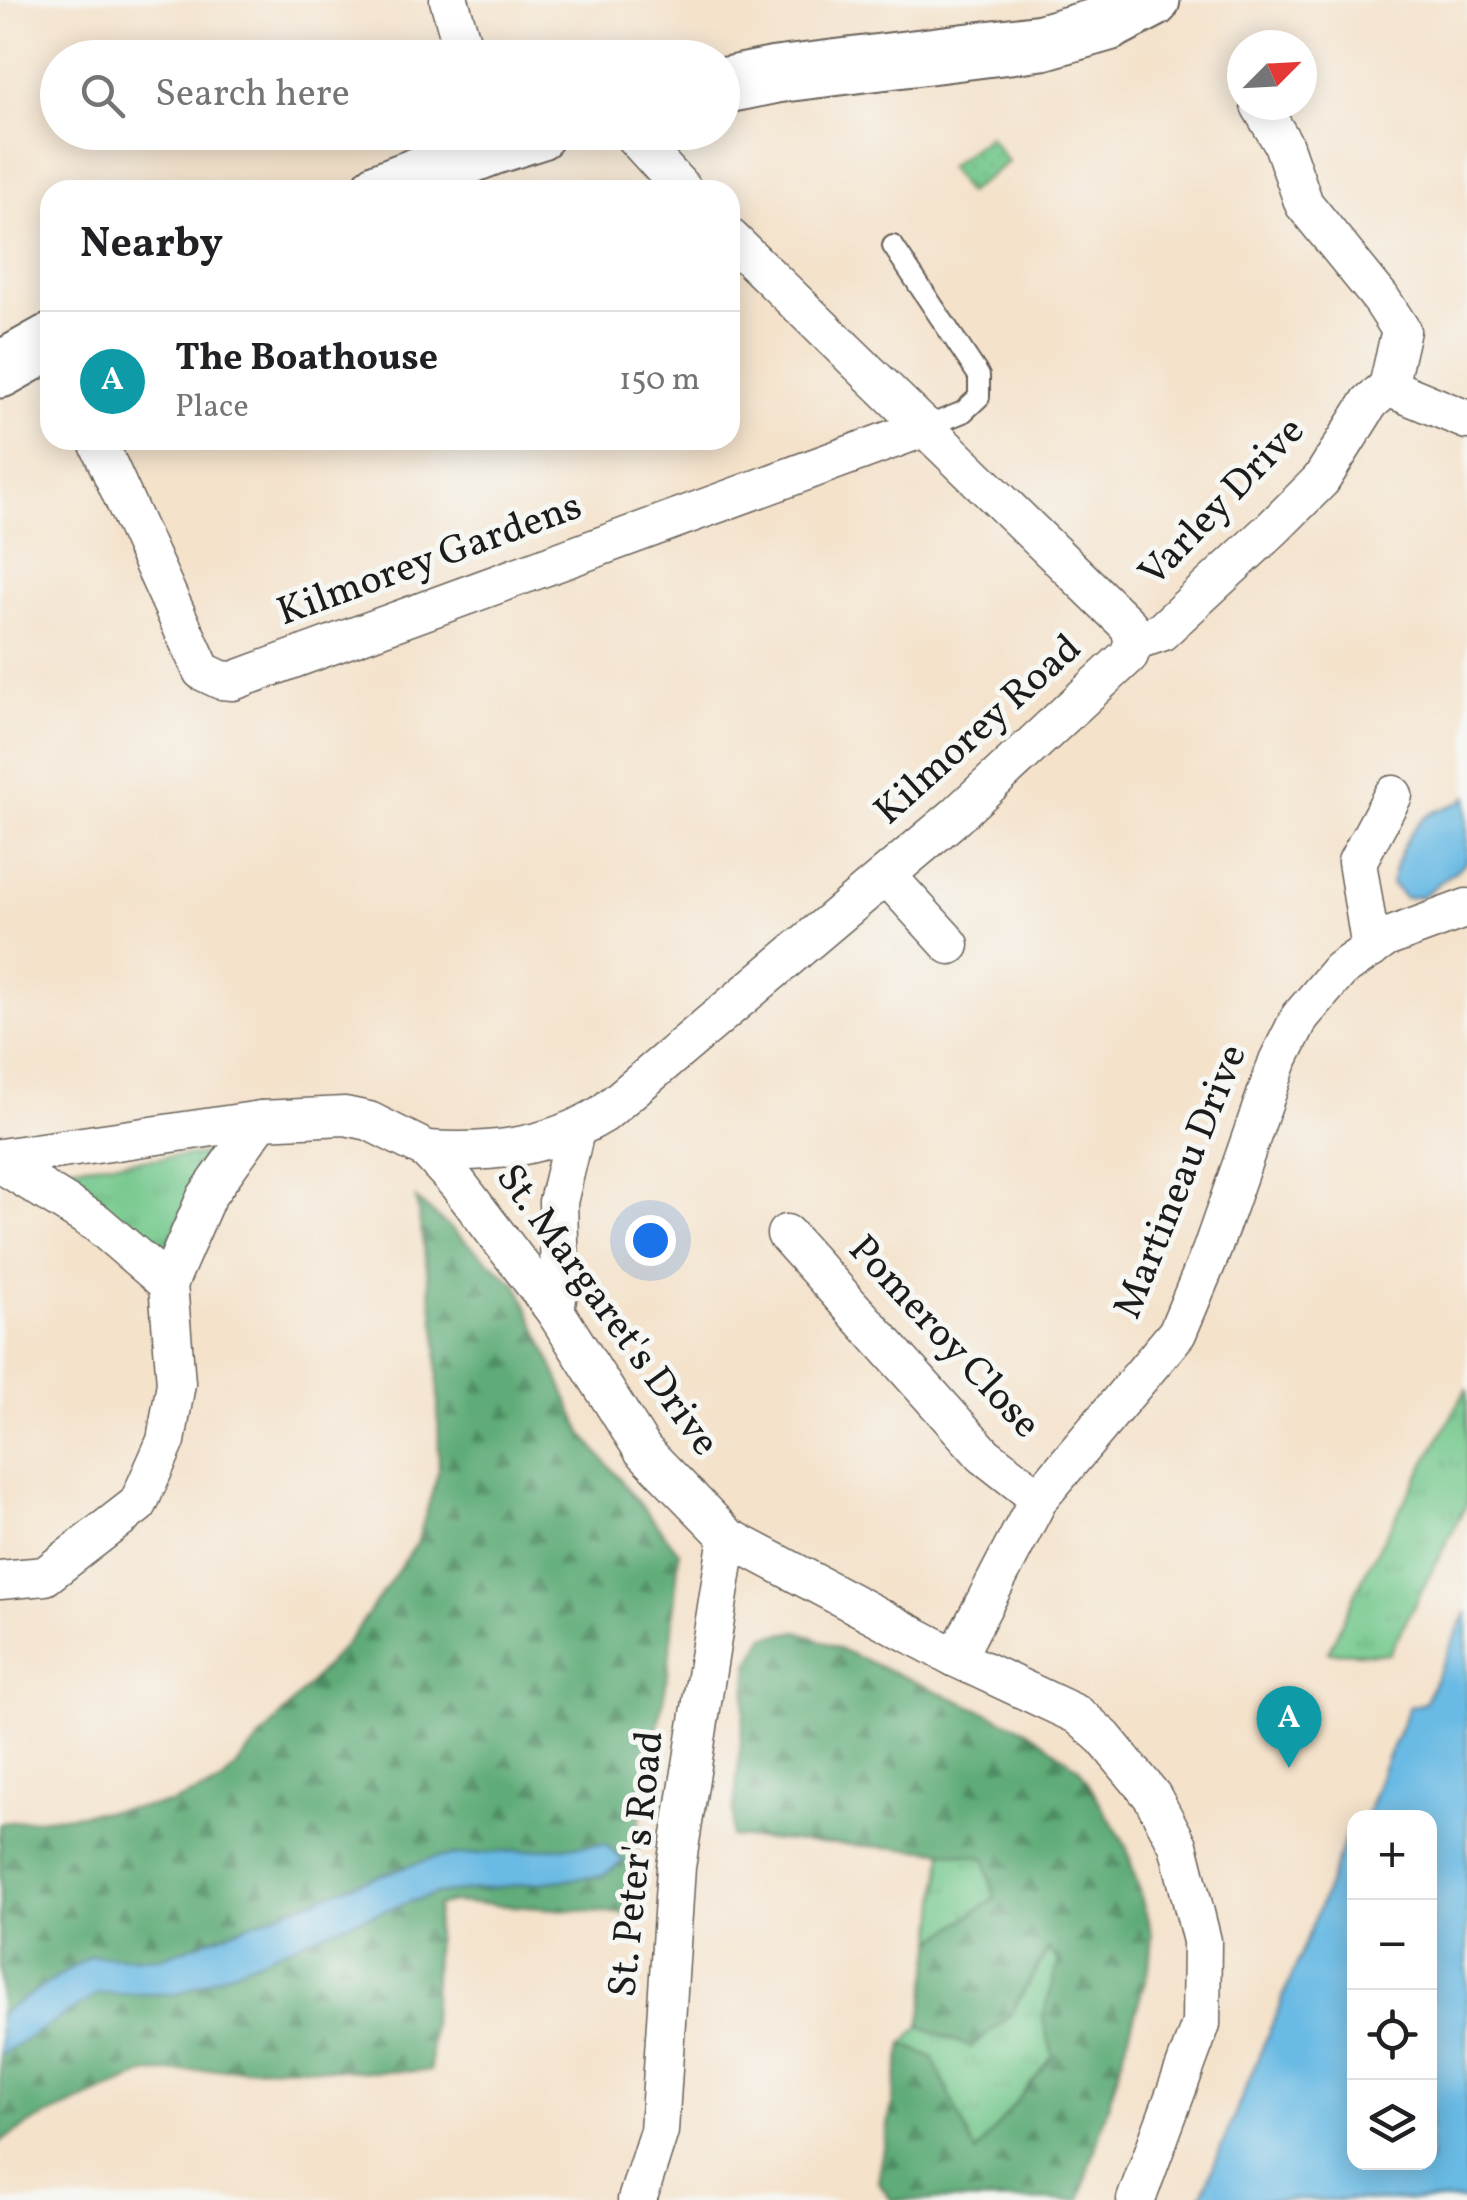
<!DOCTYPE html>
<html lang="en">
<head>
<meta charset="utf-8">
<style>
	body { margin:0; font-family:Vollkorn,serif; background:#f6f6f6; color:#202124 }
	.controls { position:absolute; right:30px; bottom:30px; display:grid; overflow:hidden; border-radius:20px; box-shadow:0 5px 25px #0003 }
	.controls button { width:90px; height:90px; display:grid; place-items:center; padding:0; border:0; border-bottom:2px solid #e0e0e0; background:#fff; color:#202124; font:50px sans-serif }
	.compass { position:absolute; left:1227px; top:30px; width:90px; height:90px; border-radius:50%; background:#fff; box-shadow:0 5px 25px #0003; rotate:66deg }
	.you { position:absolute; left:650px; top:1240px; width:35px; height:35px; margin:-25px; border:8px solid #fff; border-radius:50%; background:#1a73e8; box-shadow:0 0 0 15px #1a73e833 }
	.badge { display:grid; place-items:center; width:65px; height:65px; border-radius:50%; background:#ea580c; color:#fff; font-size:32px; font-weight:700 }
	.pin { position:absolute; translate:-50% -82px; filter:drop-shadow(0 2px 5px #0008) }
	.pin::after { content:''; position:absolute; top:52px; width:35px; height:30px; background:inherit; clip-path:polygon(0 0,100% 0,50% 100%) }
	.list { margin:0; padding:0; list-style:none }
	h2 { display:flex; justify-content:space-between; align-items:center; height:130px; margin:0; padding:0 40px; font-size:42px }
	h2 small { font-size:32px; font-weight:400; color:#757577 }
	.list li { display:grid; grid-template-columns:65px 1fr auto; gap:30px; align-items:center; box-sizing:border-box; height:140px; padding:0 40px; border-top:2px solid #e0e0e0 }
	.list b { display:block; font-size:38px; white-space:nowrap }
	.list p { margin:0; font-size:32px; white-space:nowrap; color:#757577 }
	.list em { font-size:32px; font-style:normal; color:#757577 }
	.icon { flex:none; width:55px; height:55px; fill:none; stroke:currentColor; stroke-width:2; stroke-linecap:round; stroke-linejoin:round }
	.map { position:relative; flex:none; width:1467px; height:2200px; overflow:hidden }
	.search { position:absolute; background:#fff; box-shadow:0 5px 25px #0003; left:40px; top:40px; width:700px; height:110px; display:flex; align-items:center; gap:25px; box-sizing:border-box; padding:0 35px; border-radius:55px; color:#757577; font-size:38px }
	.panel { position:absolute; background:#fff; box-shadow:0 5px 25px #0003; left:40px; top:180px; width:700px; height:270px; border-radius:30px }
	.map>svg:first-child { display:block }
	.grass { fill:url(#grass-tufts); stroke:#487254; stroke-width:2.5 }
	.forest { fill:url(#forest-firs); stroke:#3d644a; stroke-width:2.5 }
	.park { fill:url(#park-dots); stroke:#487254; stroke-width:2.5 }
	.water { fill:#69bae4; stroke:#426b80; stroke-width:2.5 }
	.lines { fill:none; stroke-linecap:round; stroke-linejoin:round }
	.lane-casing { stroke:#686159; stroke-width:24 }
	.street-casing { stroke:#686159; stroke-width:41 }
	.primary-casing { stroke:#686159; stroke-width:59 }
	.lane { stroke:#fff; stroke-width:20 }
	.street { stroke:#fff; stroke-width:38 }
	.primary { stroke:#fff; stroke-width:55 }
	.labels { text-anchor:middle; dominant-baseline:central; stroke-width:10; stroke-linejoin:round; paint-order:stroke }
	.street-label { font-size:40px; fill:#1c1c1c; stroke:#f6f6f2 }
</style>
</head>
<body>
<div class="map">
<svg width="1467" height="2200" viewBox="0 0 1467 2200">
	<defs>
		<pattern id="grass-tufts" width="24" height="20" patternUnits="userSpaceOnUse" patternTransform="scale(2.5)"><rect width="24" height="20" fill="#73c88c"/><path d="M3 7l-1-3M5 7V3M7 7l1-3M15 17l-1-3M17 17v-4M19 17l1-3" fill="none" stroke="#63ab78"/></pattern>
		<pattern id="forest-firs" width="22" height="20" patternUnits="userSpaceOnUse" patternTransform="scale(2.5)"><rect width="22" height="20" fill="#5eac78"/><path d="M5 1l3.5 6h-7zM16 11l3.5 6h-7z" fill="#4d8b62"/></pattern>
		<pattern id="park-dots" width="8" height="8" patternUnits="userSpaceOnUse" patternTransform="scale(2.5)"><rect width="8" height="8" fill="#73c88c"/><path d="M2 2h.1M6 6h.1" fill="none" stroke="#63ab78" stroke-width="1.8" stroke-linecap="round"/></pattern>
	</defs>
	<rect width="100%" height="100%" fill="#f6f6f2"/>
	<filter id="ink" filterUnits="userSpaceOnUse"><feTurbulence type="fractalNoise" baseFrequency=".01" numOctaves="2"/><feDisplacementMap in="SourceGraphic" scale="20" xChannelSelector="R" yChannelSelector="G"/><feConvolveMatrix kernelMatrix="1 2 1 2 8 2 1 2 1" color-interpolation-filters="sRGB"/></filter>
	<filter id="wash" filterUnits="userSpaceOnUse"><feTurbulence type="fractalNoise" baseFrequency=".0048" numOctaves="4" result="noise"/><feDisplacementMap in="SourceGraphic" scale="40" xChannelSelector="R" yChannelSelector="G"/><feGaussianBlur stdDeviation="2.25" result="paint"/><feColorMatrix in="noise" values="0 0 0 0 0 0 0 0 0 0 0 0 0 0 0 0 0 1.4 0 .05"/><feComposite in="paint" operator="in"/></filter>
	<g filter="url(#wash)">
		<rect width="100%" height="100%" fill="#f4e2cb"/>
		<g class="grass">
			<path d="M208,1154L165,1251L51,1168Z"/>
			<path d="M1467,1388V1503L1389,1654L1328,1652L1367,1569Z"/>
			<path d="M943,1851L985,1858L995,1898L934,1941Z"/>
			<path d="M1049,1949L1059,1961L1043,2019L1053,2056L975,2154L932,2058L903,2044L920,2026L971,2047L1009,2017Z"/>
		</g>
		<g class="forest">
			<path d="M416,1199L518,1286L582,1433L679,1552L668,1674L639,1825L629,1914L452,1902L437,1906L430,2071L374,2072L291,2066L145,2073L37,2120L0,2142V1823L170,1804L221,1783L354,1634L417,1543L439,1469L437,1335Z"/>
			<path d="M798,1631L1027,1730L1079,1768L1126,1846L1152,1934L1149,1967L1080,2200H891L878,2182L903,2044L932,2057L976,2153L1053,2056L1043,2019L1059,1961L1048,1949L1009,2017L970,2047L920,2026L934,1941L995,1898L985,1858L943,1851L731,1837L749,1665L764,1637Z"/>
		</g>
		<path class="park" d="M989,136L1008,162L967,193L948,167Z"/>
		<g class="water">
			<path d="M1467,796V862L1422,896L1405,898L1391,884C1397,857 1410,821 1438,810C1449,805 1459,806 1467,796Z"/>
			<path d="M1467,1611V2200H1200C1249,2076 1304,1954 1349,1828H1354V2162H1430V1818L1366,1817L1383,1768L1409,1707L1424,1703Z"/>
			<path d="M605,1844L624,1861L602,1876L434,1894L344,1924L178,1994H99L0,2055V2014L90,1956L161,1958L360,1882L436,1857Z"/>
		</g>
	</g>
	<g filter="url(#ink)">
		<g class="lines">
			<g class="lane-casing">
				<path id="lane" d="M893,246L979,376V397L963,412L926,427"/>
			</g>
			<g class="street-casing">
				<g id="street">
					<path d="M449,0L466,58"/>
					<path d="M1260,105L1283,144L1304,204L1381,299L1401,330L1388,387"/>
					<path d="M630,132L683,190"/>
					<path d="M1388,387L1467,420"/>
					<path d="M97,440L202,671L221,680L233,681L926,427"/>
					<path d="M1134,641L1161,632L1273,528L1321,480L1370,402L1388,387"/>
					<path d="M887,876L950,945"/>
					<path d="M1371,949L1357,862L1393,795"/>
					<path d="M427,1150C491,1154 547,1148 603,1114L956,816L1129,655L1134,641L1129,626L730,238"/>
					<path d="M0,1158L261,1120L345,1116L369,1121L427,1150L458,1184L555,1311L643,1450L728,1537L956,1658L1078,1715L1104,1738L1152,1796L1178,1845L1202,1941L1201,2024L1136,2200"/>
					<path d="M0,1163L97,1223L168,1284L176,1383L166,1441L138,1504L45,1576L0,1580"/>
					<path d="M786,1234L984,1455L1039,1498"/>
					<path d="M168,1284L206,1197L261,1120"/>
					<path d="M555,1311L560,1280L558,1202L575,1131"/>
					<path d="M956,1658L1039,1498L1177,1333L1211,1252L1278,1061L1300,1017L1340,970L1386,938L1467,908"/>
					<path d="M637,2200L659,2131L676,1867L728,1537"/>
				</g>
			</g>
			<g class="primary-casing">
				<g id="primary">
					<path d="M722,86L776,75L1042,42L1108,23L1152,0"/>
					<path d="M380,190L492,147L538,132"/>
					<path d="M0,370L50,342"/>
				</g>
			</g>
			<use href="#lane" class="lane"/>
			<use href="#street" class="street"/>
			<use href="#primary" class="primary"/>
		</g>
	</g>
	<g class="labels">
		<g class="street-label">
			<text transform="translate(1223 503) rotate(-46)">Varley Drive</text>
			<text transform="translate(430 561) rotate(-20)">Kilmorey Gardens</text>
			<text transform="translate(979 731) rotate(-42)">Kilmorey Road</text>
			<text transform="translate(1182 1182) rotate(-68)">Martineau Drive</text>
			<text transform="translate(606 1311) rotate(54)">St. Margaret's Drive</text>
			<text transform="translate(943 1338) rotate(47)">Pomeroy Close</text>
			<text transform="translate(638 1864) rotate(-84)">St. Peter's Road</text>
		</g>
	</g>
</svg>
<div class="controls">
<button>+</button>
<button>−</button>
<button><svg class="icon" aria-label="locate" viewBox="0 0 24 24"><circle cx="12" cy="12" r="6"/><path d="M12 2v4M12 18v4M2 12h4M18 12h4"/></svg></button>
<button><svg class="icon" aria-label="layers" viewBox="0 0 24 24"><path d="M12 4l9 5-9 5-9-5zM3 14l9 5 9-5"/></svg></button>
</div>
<svg class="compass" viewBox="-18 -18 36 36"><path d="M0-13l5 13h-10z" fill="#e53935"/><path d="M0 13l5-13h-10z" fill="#757577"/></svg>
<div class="you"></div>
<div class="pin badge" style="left:1289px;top:1768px;background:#0f9aa8">A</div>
<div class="search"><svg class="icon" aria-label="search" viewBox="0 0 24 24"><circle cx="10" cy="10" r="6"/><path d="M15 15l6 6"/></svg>Search here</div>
<section class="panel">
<h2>Nearby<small></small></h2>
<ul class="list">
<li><span class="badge" style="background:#0f9aa8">A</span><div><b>The Boathouse</b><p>Place</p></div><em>150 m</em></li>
</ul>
</section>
</div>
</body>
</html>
